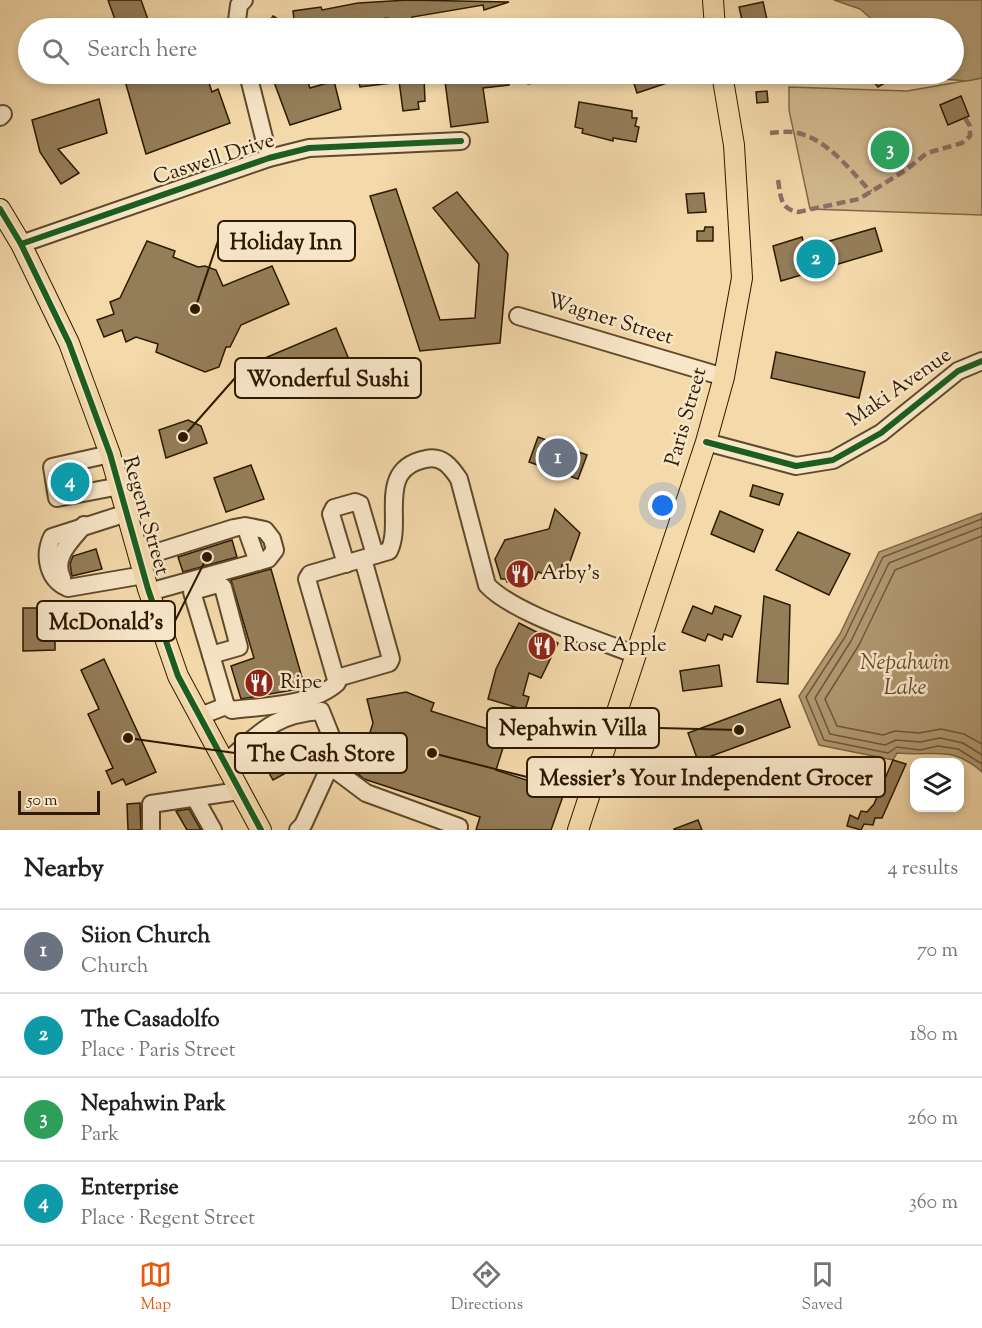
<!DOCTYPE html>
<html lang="en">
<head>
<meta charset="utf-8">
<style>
	body { margin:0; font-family:"Sorts Mill Goudy",serif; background:#f2f2f2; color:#202124 }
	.controls { position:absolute; right:18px; bottom:18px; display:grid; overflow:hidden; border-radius:12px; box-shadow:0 3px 9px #0003 }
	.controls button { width:54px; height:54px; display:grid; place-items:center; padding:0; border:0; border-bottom:2px solid #e0e0e0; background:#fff; color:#202124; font:30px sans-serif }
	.scale { position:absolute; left:18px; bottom:15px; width:82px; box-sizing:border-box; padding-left:6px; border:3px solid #2d1a00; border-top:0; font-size:16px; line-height:21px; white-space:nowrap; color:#2d1a00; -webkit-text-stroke:4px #f8e6c8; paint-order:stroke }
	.you { position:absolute; left:663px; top:506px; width:21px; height:21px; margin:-15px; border:4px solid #fff; border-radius:50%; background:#1a73e8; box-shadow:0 0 0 9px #1a73e833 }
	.badge { display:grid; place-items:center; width:39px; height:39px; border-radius:50%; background:#ea580c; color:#fff; font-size:20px; font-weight:700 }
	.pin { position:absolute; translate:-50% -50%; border:3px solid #fff; box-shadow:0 2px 6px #0006 }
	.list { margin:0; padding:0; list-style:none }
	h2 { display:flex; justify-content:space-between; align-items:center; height:78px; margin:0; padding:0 24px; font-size:26px }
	h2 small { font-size:20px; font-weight:400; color:#757577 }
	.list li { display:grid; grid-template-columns:39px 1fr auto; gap:18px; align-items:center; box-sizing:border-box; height:84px; padding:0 24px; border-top:2px solid #e0e0e0 }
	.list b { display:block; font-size:22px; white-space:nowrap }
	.list p { margin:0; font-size:20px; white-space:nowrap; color:#757577 }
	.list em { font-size:20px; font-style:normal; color:#757577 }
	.icon { flex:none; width:33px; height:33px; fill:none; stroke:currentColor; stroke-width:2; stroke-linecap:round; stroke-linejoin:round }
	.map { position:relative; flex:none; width:982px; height:830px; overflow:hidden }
	.search { position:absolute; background:#fff; box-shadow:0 3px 9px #0003; left:18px; right:18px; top:18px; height:66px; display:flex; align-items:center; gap:15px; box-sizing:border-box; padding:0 21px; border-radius:33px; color:#757577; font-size:22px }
	.sheet { height:414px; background:#fff }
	nav { display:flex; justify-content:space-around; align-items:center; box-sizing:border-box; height:84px; border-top:2px solid #e0e0e0; background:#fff; font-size:16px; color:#757577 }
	nav a { display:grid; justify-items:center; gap:3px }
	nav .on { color:#ea580c }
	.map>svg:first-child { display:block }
	.green { fill:#d2b98e; stroke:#806a47; stroke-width:1.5 }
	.water { fill:#b09871; stroke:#7c6644; stroke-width:1.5 }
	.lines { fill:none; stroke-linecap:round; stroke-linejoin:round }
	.shore { stroke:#6e5938; stroke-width:1.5 }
	.building { fill:#947d59; stroke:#2d1a00; stroke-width:1.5 }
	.minor-casing { stroke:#5f4a2b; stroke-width:20 }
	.major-casing { stroke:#2d1a00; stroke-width:22 }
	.minor { stroke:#f8e6c8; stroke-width:16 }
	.major { stroke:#f4d9ab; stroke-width:20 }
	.quiet { stroke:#8d6e63; stroke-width:4.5; stroke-dasharray:9 4.5; stroke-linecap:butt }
	.cycleway-casing { stroke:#f8e6c8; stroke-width:10 }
	.cycleway { stroke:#1b5e20; stroke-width:6 }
	.labels { text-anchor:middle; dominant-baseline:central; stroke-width:5; stroke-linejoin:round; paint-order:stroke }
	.street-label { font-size:21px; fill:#2d1a00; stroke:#f8e6c8 }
	.poi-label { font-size:21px; fill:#2d1a00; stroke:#f8e6c8; text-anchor:start }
	.water-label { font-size:22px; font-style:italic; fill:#614c2d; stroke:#f8e6c8 }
	.leader { fill:none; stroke:#2d1a00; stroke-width:2 }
	.callout-dot { fill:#2d1a00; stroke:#f8e6c8; stroke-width:2 }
	.callout { fill:#f8e6c8; stroke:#2d1a00; stroke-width:2 }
	.callout-label { font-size:22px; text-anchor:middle; font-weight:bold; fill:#2d1a00 }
</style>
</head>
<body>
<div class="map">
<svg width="982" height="830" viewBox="0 0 982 830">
	<rect width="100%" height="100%" fill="#f4d9ab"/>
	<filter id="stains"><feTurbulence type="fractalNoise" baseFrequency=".00333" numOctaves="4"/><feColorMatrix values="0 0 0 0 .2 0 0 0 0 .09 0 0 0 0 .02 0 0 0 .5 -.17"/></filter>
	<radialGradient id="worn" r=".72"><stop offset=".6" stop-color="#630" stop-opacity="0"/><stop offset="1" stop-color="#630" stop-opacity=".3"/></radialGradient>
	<path class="green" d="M982,78V215L810,209L789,110V87L907,91Z"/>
	<g class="water">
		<path d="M834,0H982V78L967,81L931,78L927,74H954V28H882L860,9Z"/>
		<path d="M982,513V772C951,744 933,757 897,753L893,760L819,745L799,696L840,634L879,552Z"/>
	</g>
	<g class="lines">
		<g class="shore">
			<path d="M982,519L883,557L845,637L806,697L824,740L888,753L897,747L920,750L938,746L958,749L982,764"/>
			<path d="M982,527L889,563L851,641L815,698L830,734L885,745L896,740L920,742L940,738L963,743L982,755"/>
			<path d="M982,536L895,570L859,645L825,699L837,726L883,735L895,731L919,733L941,729L964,734L982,744"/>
		</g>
	</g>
	<g class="building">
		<path d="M108,0H141L151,28H118Z"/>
		<path d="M408,0L509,2L484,10L483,5L412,17L413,23L389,26L388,18L354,22L355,26L337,28H295L293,11L321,7L322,10L358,3Z"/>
		<path d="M763,2L769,28H744L739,7Z"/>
		<path d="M273,16L292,28H265Z"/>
		<path d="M123,74H206L212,92L218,89L230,123L146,154Z"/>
		<path d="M271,74H305L310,88L334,81L341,109L290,125Z"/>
		<path d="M357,74H389L391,83L360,87Z"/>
		<path d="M444,74H508L509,85L483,88L488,122L451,127Z"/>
		<path d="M526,74H563V78L528,84Z"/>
		<path d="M631,74H691V75L637,93Z"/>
		<path d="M868,74H900L878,87Z"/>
		<path d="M424,77L425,101L418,102L419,109L403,111L399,81Z"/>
		<path d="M767,91L768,102L757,103L756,92Z"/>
		<path d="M961,96L969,116L948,125L940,105Z"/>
		<path d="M99,99L107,133L58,149L79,173L61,184L40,152L32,120Z"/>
		<path d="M579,102L632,111V118H637L635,126L639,127L636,142L613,138V141L582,133L583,129L575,127Z"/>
		<path d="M396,189L440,320L475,318L479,264L433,208L457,192L508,254L500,343L420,351L370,196Z"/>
		<path d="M704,193L706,212L688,213L686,194Z"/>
		<path d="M705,227H713V241H697V231H704Z"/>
		<path d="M875,228L882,251L781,281L773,246L802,237L805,248Z"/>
		<path d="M147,241L175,251L173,257L198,267L205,266L216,270L223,286L272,266L289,304L241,325L230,347H226L219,367L205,372L156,352L158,344L136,337L126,342L122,330L104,337L97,320L114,314L110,302L120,298Z"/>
		<path d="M336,328L348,357L258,394L246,366Z"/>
		<path d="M776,352L865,372L859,398L771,378Z"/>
		<path d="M188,420L201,426L207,443L166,458L159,430Z"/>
		<path d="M538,437L587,455L578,479L529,462Z"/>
		<path d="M251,465L264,499L226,512L214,478Z"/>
		<path d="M79,473L80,483L66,486L64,475Z"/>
		<path d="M753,485L783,494L779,505L750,496Z"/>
		<path d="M555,509L580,533L568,567L562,565L560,572L549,568L547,575L538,572L535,579L528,577L507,582L506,579H501L495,559L505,540L549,529Z"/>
		<path d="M720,511L763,530L754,552L711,534Z"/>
		<path d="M798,532L850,554L829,595L776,570Z"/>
		<path d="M232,540L237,557L183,572L178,557Z"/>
		<path d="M96,549L102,569L72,576L70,564L73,556Z"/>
		<path d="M271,569L305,688L241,699L231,666L254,658L231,580Z"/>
		<path d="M764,596L790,605L788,684L757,682Z"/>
		<path d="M693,606L712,614L715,606L741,616L732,637L724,634L722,640L708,634L705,641L682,632Z"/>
		<path d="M23,608H45V612H55V650L23,651Z"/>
		<path d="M519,623L558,643L541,678L529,673L523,695L529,697L525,710L488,699L496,669Z"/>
		<path d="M104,659L156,772L126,785L123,779L112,784L106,771L113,768L88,714L99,709L81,670Z"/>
		<path d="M719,665L722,686L683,691L680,671Z"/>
		<path d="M406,692L434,703L431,711L507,735L496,770L535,783L534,786L563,796L551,830H476L480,817L364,779L357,773L373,723L367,699Z"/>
		<path d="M780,699L790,727L698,761L688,733Z"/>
		<path d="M276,735L291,759L305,752L310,756L308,761L273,780L269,773L278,765L265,743Z"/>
		<path d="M893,760L906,764L882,818H875L873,825L864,824L861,830L847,826L850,815L858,819L861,811L867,812L874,804Z"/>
		<path d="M140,803L141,830H128L127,804Z"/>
		<path d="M189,809L201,830H187L176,811Z"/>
		<path d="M698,820L702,830H674V829Z"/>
	</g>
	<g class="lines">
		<g class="minor-casing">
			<g id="minor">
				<path d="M236,28L239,5L244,0"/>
				<path d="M248,74L269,158"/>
				<path d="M0,117L3,114"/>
				<path d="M21,244L269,158L309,148L461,141"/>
				<path d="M518,316L724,377"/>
				<path d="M706,442L796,466L833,460L881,433L958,371L982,361"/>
				<path d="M110,454L52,467L57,498L120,486"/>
				<path d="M127,513L52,537C43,556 48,580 68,588L144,575"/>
				<path d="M248,534L258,562"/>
				<path d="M139,558L234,528L245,526L265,530L272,539L275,550L268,559L149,592"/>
				<path d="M346,564L331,514L334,508L355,502L360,504L375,555"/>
				<path d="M62,578C52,557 71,541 84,525"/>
				<path d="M192,592L211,655L239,647L223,587L218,584L200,589"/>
				<path d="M211,655L226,706"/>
				<path d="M337,678L389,663L391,659L363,559"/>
				<path d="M200,716L226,706L232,710C264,706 311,706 337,683L307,579L310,574L389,551C404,521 375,469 426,459C442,455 451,467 459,479L487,585C514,614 597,639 636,655"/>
				<path d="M226,762C260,733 274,714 321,711L337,751L330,766L366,793L459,827"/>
				<path d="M195,798L213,830"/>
				<path d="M151,830V804L239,791"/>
				<path d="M298,830L303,825L330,766"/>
			</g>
		</g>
		<g class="major-casing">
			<g id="major">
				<path d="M713,0L715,28"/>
				<path d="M0,209L21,244L69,343L110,454L148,589L178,676L261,830"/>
				<path d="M578,830L706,442L724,377L742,278L734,145L722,74"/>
			</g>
		</g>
		<use href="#minor" class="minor"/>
		<use href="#major" class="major"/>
		<g class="quiet">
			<path d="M770,133C779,132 790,131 798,133C828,140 851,171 871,192"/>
			<path d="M778,180C781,197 780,209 798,212L859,199L906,170L927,153L962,143L970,136V126L965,118"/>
		</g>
		<g class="cycleway-casing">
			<g id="cycleway">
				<path d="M0,209L21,244L69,343L110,454L148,589L178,676L261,830"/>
				<path d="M21,244L269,158L309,148L461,141"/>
				<path d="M706,442L796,466L833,460L881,433L958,371L982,361"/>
			</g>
		</g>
		<use href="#cycleway" class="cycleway"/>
	</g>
	<defs>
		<g id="restaurant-disc" transform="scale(1.5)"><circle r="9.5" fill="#8f2418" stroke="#f8e6c8"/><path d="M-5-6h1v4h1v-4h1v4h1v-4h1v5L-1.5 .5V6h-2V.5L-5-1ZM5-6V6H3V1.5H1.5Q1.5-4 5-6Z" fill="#fff"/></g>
	</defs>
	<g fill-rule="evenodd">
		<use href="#restaurant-disc" x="520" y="574"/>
		<use href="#restaurant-disc" x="542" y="646"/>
		<use href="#restaurant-disc" x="259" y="683"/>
	</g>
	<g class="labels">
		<g class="street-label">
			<text transform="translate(214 160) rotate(-18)">Caswell Drive</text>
			<text transform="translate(610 320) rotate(17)">Wagner Street</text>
			<text transform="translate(900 388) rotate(-35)">Maki Avenue</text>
			<text transform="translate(687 417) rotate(-74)">Paris Street</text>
			<text transform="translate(145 516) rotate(74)">Regent Street</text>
		</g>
		<g class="poi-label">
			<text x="541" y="574">Arby's</text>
			<text x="563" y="646">Rose Apple</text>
			<text x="280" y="683">Ripe</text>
		</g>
		<g class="water-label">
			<text x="905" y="664">Nepahwin<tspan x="905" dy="25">Lake</tspan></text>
		</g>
	</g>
	<path class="leader" d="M195 309L218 241M183 437L235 378M207 557L175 621M739 730L659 728M128 738L235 753M432 753L527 777"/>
	<g class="callout-dot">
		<circle cx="195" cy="309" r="6"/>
		<circle cx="183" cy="437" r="6"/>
		<circle cx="207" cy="557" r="6"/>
		<circle cx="739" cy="730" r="6"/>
		<circle cx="128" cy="738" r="6"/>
		<circle cx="432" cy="753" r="6"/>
	</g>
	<g class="callout">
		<rect x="218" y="221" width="137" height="40" rx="6"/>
		<rect x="235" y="358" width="186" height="40" rx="6"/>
		<rect x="37" y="601" width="138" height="40" rx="6"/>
		<rect x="487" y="708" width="172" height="40" rx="6"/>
		<rect x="235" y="733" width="172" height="40" rx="6"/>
		<rect x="527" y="757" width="358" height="40" rx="6"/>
	</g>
	<g class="callout-label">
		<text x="286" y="249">Holiday Inn</text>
		<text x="328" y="386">Wonderful Sushi</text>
		<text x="106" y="629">McDonald's</text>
		<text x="573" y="735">Nepahwin Villa</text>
		<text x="321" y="761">The Cash Store</text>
		<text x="706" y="785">Messier's Your Independent Grocer</text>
	</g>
	<rect width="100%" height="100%" filter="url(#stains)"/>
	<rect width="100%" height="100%" fill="url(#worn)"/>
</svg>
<div class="controls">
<button><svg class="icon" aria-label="layers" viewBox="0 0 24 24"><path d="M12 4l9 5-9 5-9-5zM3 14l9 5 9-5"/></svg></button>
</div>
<div class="scale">50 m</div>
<div class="you"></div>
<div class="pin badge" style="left:558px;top:458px;background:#6b7280">1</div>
<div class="pin badge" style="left:816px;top:259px;background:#0f9aa8">2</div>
<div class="pin badge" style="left:890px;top:150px;background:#2e9e5b">3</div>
<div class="pin badge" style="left:70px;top:482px;background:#0f9aa8">4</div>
<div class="search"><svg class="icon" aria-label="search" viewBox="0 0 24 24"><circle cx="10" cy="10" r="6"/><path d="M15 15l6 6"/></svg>Search here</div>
</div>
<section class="sheet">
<h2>Nearby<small>4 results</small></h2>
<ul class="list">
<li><span class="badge" style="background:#6b7280">1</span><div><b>Siion Church</b><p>Church</p></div><em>70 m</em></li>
<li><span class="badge" style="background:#0f9aa8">2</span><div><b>The Casadolfo</b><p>Place · Paris Street</p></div><em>180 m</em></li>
<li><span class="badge" style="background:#2e9e5b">3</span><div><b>Nepahwin Park</b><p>Park</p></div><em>260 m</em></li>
<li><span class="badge" style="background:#0f9aa8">4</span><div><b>Enterprise</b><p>Place · Regent Street</p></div><em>360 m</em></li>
</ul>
</section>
<nav>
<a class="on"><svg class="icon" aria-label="map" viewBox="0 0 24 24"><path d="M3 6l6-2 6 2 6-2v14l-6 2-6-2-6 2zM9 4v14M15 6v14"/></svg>Map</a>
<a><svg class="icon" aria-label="directions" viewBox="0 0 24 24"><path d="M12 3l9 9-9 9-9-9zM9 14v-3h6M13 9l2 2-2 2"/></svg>Directions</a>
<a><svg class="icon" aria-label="saved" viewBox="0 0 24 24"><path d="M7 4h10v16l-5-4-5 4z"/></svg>Saved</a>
</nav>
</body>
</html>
